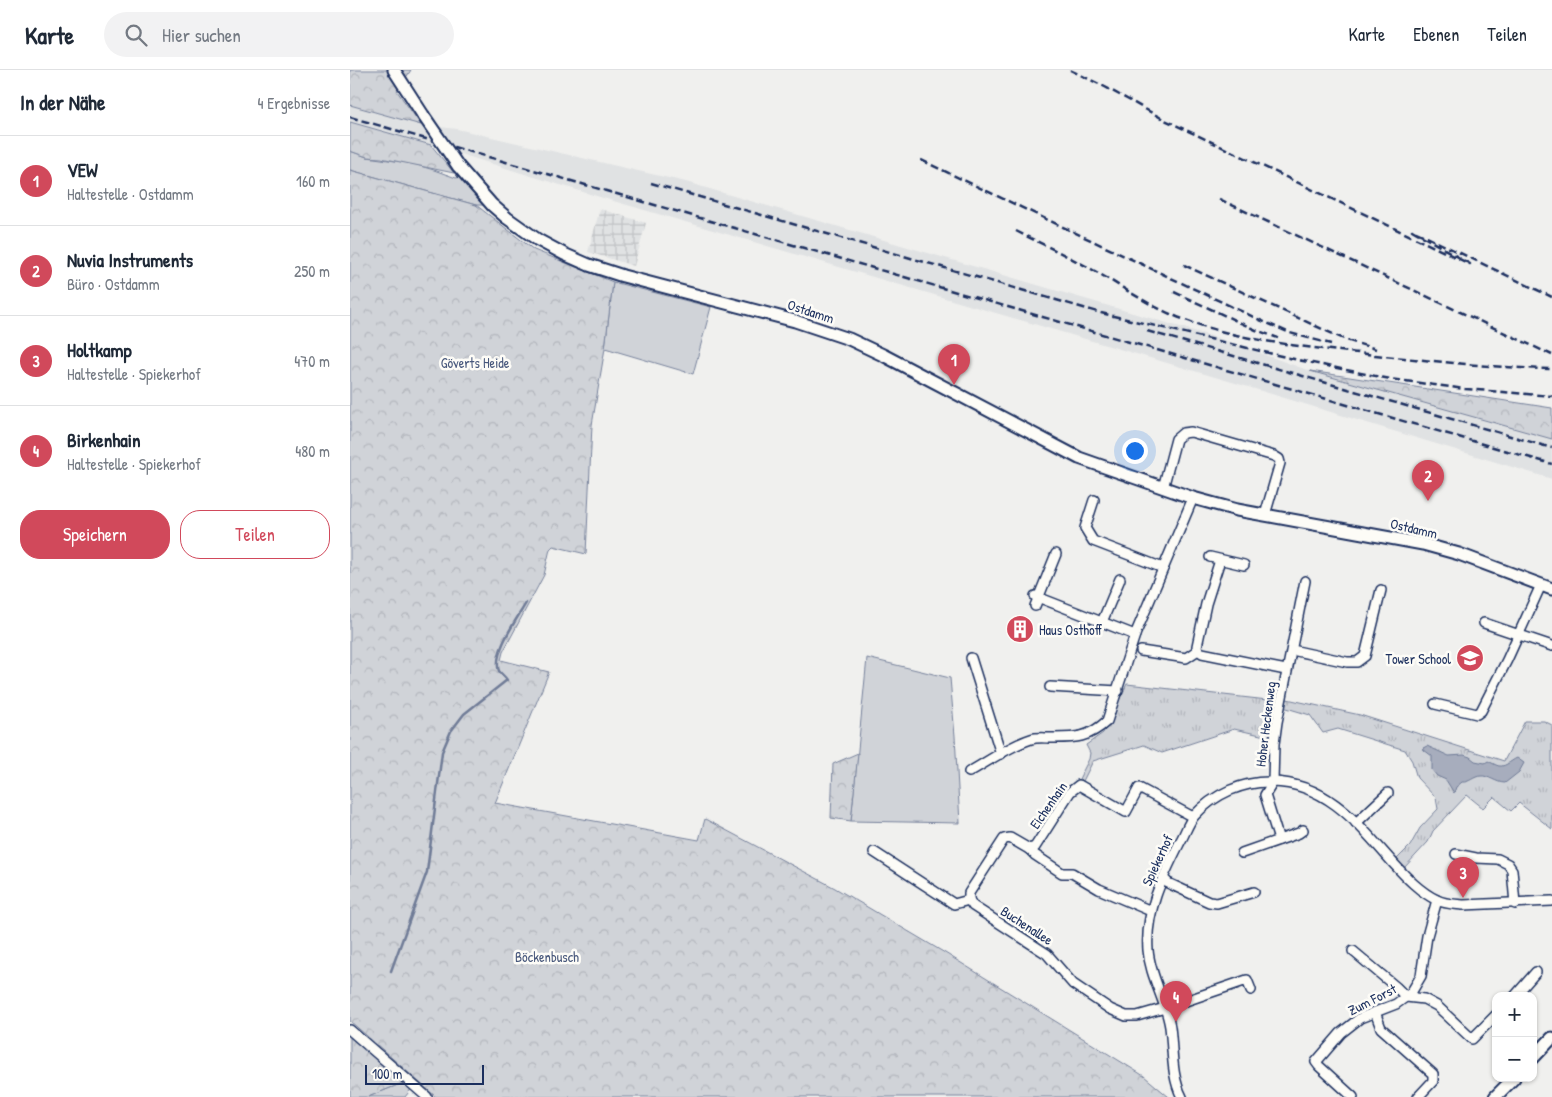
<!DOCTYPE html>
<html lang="de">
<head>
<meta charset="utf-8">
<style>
	body { margin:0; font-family:"Patrick Hand",sans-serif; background:#f2f2f3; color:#1f2937 }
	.controls { position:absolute; right:15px; bottom:15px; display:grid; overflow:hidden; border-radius:10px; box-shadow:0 1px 4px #0004 }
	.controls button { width:45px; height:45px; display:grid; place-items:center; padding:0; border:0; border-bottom:1px solid #e0e1e3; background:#fff; color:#1f2937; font:25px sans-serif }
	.scale { position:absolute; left:15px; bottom:12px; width:119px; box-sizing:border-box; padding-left:5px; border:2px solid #1b2f5e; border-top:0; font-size:14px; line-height:18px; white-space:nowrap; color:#1b2f5e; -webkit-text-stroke:4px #fdfcf7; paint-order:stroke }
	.you { position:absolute; left:784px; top:380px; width:18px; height:18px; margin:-12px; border:4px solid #fff; border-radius:50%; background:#1a73e8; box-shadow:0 0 0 8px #1a73e833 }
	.badge { display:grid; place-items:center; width:32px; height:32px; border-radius:50%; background:#d1495b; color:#fff; font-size:16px; font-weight:700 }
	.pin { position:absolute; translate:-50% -41px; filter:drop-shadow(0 1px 2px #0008) }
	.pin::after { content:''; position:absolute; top:26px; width:18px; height:15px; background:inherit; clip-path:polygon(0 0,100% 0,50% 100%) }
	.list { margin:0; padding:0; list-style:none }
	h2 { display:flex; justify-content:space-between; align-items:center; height:65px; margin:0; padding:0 20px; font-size:21px }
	h2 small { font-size:16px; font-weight:400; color:#747a83 }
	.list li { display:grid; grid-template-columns:32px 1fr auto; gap:15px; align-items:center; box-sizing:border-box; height:90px; padding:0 20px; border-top:1px solid #e0e1e3 }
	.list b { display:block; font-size:19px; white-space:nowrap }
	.list p { margin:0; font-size:16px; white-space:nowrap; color:#747a83 }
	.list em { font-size:16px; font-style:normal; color:#747a83 }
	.actions { display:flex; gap:10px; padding:15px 20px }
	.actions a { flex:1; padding:11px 0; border:1px solid #d1495b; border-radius:20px; text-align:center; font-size:18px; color:#d1495b }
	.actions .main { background:#d1495b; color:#fff }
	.icon { flex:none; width:28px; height:28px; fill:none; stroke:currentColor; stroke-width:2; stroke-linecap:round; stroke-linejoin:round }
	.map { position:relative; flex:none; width:1202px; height:1027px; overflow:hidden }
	header { display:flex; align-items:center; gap:30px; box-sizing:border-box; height:70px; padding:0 25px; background:#fff; border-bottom:1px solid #e0e1e3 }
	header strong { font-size:24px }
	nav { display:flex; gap:28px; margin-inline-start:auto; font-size:18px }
	.search { width:350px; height:45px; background:#f2f2f3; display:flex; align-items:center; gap:12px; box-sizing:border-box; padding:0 18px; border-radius:28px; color:#747a83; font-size:19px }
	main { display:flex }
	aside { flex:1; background:#fff }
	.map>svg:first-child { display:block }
	.built { fill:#e0e2e3 }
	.industrial { fill:url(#industrial-grid) }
	.grass { fill:#d0d3d8; stroke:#76819b }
	.forest { fill:url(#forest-crowns); stroke:#76819b }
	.park { fill:url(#park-tufts); stroke:#76819b }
	.water { fill:#a7adbd; stroke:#6f7b97 }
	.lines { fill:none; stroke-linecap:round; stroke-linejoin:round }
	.stream { stroke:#6f7b97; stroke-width:2.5 }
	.minor-casing { stroke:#1b2f5e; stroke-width:12 }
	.tertiary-casing { stroke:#1b2f5e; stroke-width:15 }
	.minor { stroke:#fdfcf7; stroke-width:9 }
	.tertiary { stroke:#fdfcf7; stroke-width:11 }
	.rail { stroke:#1b2f5e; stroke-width:2.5; stroke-dasharray:8 4; stroke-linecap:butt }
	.tertiary-bridge-casing { stroke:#1b2f5e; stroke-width:15; stroke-linecap:butt }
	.tertiary-bridge { stroke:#fdfcf7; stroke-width:11 }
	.labels { text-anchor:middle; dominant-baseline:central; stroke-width:5; stroke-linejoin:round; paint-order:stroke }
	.street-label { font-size:14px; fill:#1b2f5e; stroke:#fdfcf7 }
	.park-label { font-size:14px; fill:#48587c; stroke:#fdfcf7 }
	.poi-label { font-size:14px; fill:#1b2f5e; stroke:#fdfcf7; text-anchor:start }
</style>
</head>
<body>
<header>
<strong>Karte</strong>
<div class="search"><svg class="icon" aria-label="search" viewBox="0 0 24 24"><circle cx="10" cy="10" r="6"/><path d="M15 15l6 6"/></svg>Hier suchen</div>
<nav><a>Karte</a><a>Ebenen</a><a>Teilen</a></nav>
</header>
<main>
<aside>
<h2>In der Nähe<small>4 Ergebnisse</small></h2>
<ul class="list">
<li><span class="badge">1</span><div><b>VEW</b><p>Haltestelle · Ostdamm</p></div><em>160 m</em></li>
<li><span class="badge">2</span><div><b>Nuvia Instruments</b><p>Büro · Ostdamm</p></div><em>250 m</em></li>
<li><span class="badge">3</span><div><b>Holtkamp</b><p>Haltestelle · Spiekerhof</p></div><em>470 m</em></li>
<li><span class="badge">4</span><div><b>Birkenhain</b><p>Haltestelle · Spiekerhof</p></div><em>480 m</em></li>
</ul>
<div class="actions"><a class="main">Speichern</a><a>Teilen</a></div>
</aside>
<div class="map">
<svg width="1202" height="1027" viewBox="0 0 1202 1027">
	<defs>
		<pattern id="industrial-grid" width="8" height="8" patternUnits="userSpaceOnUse" patternTransform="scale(1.25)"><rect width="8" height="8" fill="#e0e2e3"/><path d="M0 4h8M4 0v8" fill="none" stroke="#c0c2c5"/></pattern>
		<pattern id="forest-crowns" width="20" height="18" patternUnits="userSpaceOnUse" patternTransform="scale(1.25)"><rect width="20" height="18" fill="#d0d3d8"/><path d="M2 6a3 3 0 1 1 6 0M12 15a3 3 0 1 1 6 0" fill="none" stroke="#b2b5bc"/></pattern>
		<pattern id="park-tufts" width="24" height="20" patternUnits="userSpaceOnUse" patternTransform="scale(1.25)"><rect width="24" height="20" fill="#d0d3d8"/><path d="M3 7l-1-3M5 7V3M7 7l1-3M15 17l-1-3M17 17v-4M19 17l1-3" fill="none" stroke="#b2b5bc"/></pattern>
	</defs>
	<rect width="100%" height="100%" fill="#f0f0ee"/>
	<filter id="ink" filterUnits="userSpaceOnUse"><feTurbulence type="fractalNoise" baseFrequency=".02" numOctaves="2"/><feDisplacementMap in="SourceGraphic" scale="10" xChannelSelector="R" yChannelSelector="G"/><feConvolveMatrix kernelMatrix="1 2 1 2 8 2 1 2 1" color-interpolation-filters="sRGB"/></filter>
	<g filter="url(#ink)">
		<path class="built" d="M0,35L71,55L107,59L336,112L868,268L960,301L1202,369V409L882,312L243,125L81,75L0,52Z"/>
		<path class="industrial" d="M250,139L296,153L284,196L238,182Z"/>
		<g class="grass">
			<path d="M0,81L17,87L60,93L84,100L106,108L116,106L142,135H126L0,100Z"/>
			<path d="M263,212L361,237L343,304L255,278Z"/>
			<path d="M517,588L600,608L605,666L610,753L501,751Z"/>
			<path d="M55,1012L62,1018L55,1027H18Z"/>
		</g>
		<g class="forest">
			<path d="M0,0H61L47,21L71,55L0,35Z"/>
			<path d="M0,52L81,75L104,103L31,88L17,87L0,81Z"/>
			<path d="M0,100L126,135L184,180L263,212L255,278L242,355L236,484L203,476L200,479L194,505L153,582L151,590L199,602L145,733L349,770L355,749L485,818L595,883L794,1006L819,1027H86L0,951Z"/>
			<path d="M960,301L1202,338V369Z"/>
			<path d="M508,683L501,751L481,748L483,694Z"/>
			<path d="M0,964L55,1012L18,1027H0Z"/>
		</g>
		<path class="park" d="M777,614L935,632L937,629L1010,645L1154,691L1175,651H1194L1202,655V759L1169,733L1161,741L1144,727L1133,738L1117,725L1083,761L1078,772L1054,798L1046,790L1060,776L1070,758L1088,739L1086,728L1067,708L1062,691L1055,680L988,659L973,663L960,645L930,636L924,668L884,659L812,683L794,675L743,691L732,713L728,711L739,689L740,683L736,675L753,663Z"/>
		<path class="water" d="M1077,676L1099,686L1114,685L1120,687L1125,691L1135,693L1138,691C1141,692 1143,694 1146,695C1154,699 1160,691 1167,688L1174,693L1169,702L1155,713C1146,713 1138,705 1131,706C1124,706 1119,713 1112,712L1106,717L1104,723L1096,710L1087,706L1082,700V686L1074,680L1073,678Z"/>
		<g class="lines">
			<path class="stream" d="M41,901L77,802L92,682L101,661L114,644L157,610C155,607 151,604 149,601C142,583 167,549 176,533"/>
			<g class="minor-casing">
				<g id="minor">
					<path d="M813,418L826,369L833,363L841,362L924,386L929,389L930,393L915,445"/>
					<path d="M744,430L735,458L743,471L813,498"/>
					<path d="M860,487L894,495"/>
					<path d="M870,490L856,534L847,576L848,580L852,583L936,600"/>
					<path d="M685,526L785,565"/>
					<path d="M685,536L706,484"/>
					<path d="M752,552L770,509"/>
					<path d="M1134,553L1202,576"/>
					<path d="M942,580L997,592H1007L1015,586L1031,520"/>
					<path d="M791,581L836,588L848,580"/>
					<path d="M621,588L651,684"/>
					<path d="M700,617L768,621"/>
					<path d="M1085,634L1127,644L1131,641L1157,590L1191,515"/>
					<path d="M619,702C639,691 659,676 681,669C687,667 694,668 700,668C725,668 737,669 757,651L785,565L843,428"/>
					<path d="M1006,753L1038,723"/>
					<path d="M929,770L915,725L923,712L924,674L927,652L955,511"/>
					<path d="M679,779L685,785L712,803H722L749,819L801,841"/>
					<path d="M524,782L604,834L619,830"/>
					<path d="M892,783L949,763L953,760"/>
					<path d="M1106,784L1126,788L1148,789L1158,794L1162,800L1165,834"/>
					<path d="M813,808L818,813L859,832L867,833L904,822"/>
					<path d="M619,830L623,836L697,884L723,914L760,939L776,946H787L815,938L897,910L901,920"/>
					<path d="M619,830V823L654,769L660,768L679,779L685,777L720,722L729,715L776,742L789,718L843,747"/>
					<path d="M1003,881L1046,917L1056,927L1074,929L1087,936L1122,969L1146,945"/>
					<path d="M1165,926L1186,902"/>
					<path d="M1025,942L1031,958L1083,1004V1011L1068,1027"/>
					<path d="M0,960L77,1027"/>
					<path d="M832,1027C821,1006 823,979 820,957C816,930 800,907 798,880C795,841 813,806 830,772C835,764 838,753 844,746C864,724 893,711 922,712C978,713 1010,756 1044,794C1056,807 1070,822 1087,830C1095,834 1104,834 1113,835L1202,831"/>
					<path d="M1003,1027L969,996L966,992L991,963L1010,948L1046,934L1061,923L1071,906L1077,866L1087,830"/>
				</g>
			</g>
			<g class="tertiary-casing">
				<g id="tertiary">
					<path d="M44,0L73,45"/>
					<path d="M108,96L142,135L157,148L188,170L214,184L239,195L273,206L445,251L499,269L535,286L729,388L843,428L887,440L1073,474L1109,484L1202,519"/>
					<path d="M1183,988L1202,968"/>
					<path d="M1145,1027L1164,1008"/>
				</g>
			</g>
			<use href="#minor" class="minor"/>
			<use href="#tertiary" class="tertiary"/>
			<g class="rail">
				<path d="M720,0L755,17L815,50L1120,194L1062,160L1202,227"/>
				<path d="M0,47L1202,394"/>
				<path d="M571,90L910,250L940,263L981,274"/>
				<path d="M301,113L751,243L948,290L1040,309L1115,319L1202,326"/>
				<path d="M869,129L1202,285"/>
				<path d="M666,161C692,174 718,186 743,200C771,216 796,234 825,246C889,272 957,277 1025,285C1084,291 1143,298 1202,299"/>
				<path d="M834,195L996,270L1026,279"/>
				<path d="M824,222L906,260L928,268"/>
				<path d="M797,261L1202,378"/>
			</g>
			<g class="tertiary-bridge-casing">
				<path id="tertiary-bridge" d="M73,45L108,96"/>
			</g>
			<use href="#tertiary-bridge" class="tertiary-bridge"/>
		</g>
	</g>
	<defs>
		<g id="building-disc" transform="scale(1.4375)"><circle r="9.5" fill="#d1495b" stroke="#fdfcf7"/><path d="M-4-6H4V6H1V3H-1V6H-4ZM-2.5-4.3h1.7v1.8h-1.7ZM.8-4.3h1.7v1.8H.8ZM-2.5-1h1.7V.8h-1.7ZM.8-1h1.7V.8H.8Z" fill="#fff"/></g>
		<g id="school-disc" transform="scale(1.4375)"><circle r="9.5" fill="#d1495b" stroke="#fdfcf7"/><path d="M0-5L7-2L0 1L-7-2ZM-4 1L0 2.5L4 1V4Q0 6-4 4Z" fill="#fff"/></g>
	</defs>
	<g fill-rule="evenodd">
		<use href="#building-disc" x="670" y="559"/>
		<use href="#school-disc" x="1120" y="588"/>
	</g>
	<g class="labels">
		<g class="street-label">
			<text transform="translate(461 241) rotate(18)">Ostdamm</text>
			<text transform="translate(1064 458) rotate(13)">Ostdamm</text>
			<text transform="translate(915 654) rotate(-83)">Hoher Heckenweg</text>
			<text transform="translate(698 735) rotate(-55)">Eichenhain</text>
			<text transform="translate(807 790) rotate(-65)">Spiekerhof</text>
			<text transform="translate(677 855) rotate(33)">Buchenallee</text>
			<text transform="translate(1022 929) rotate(-27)">Zum Forst</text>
		</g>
		<g class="park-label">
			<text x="125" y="292">Göverts Heide</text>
			<text x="197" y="886">Böckenbusch</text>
		</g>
		<g class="poi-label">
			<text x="689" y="559">Haus Osthoff</text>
			<text x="1101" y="588" text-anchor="end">Tower School</text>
		</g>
	</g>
</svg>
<div class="controls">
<button>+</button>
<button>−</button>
</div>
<div class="scale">100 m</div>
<div class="you"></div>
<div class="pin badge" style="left:604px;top:315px">1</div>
<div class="pin badge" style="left:1078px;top:431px">2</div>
<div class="pin badge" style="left:1113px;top:828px">3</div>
<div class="pin badge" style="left:826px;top:952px">4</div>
</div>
</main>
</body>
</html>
